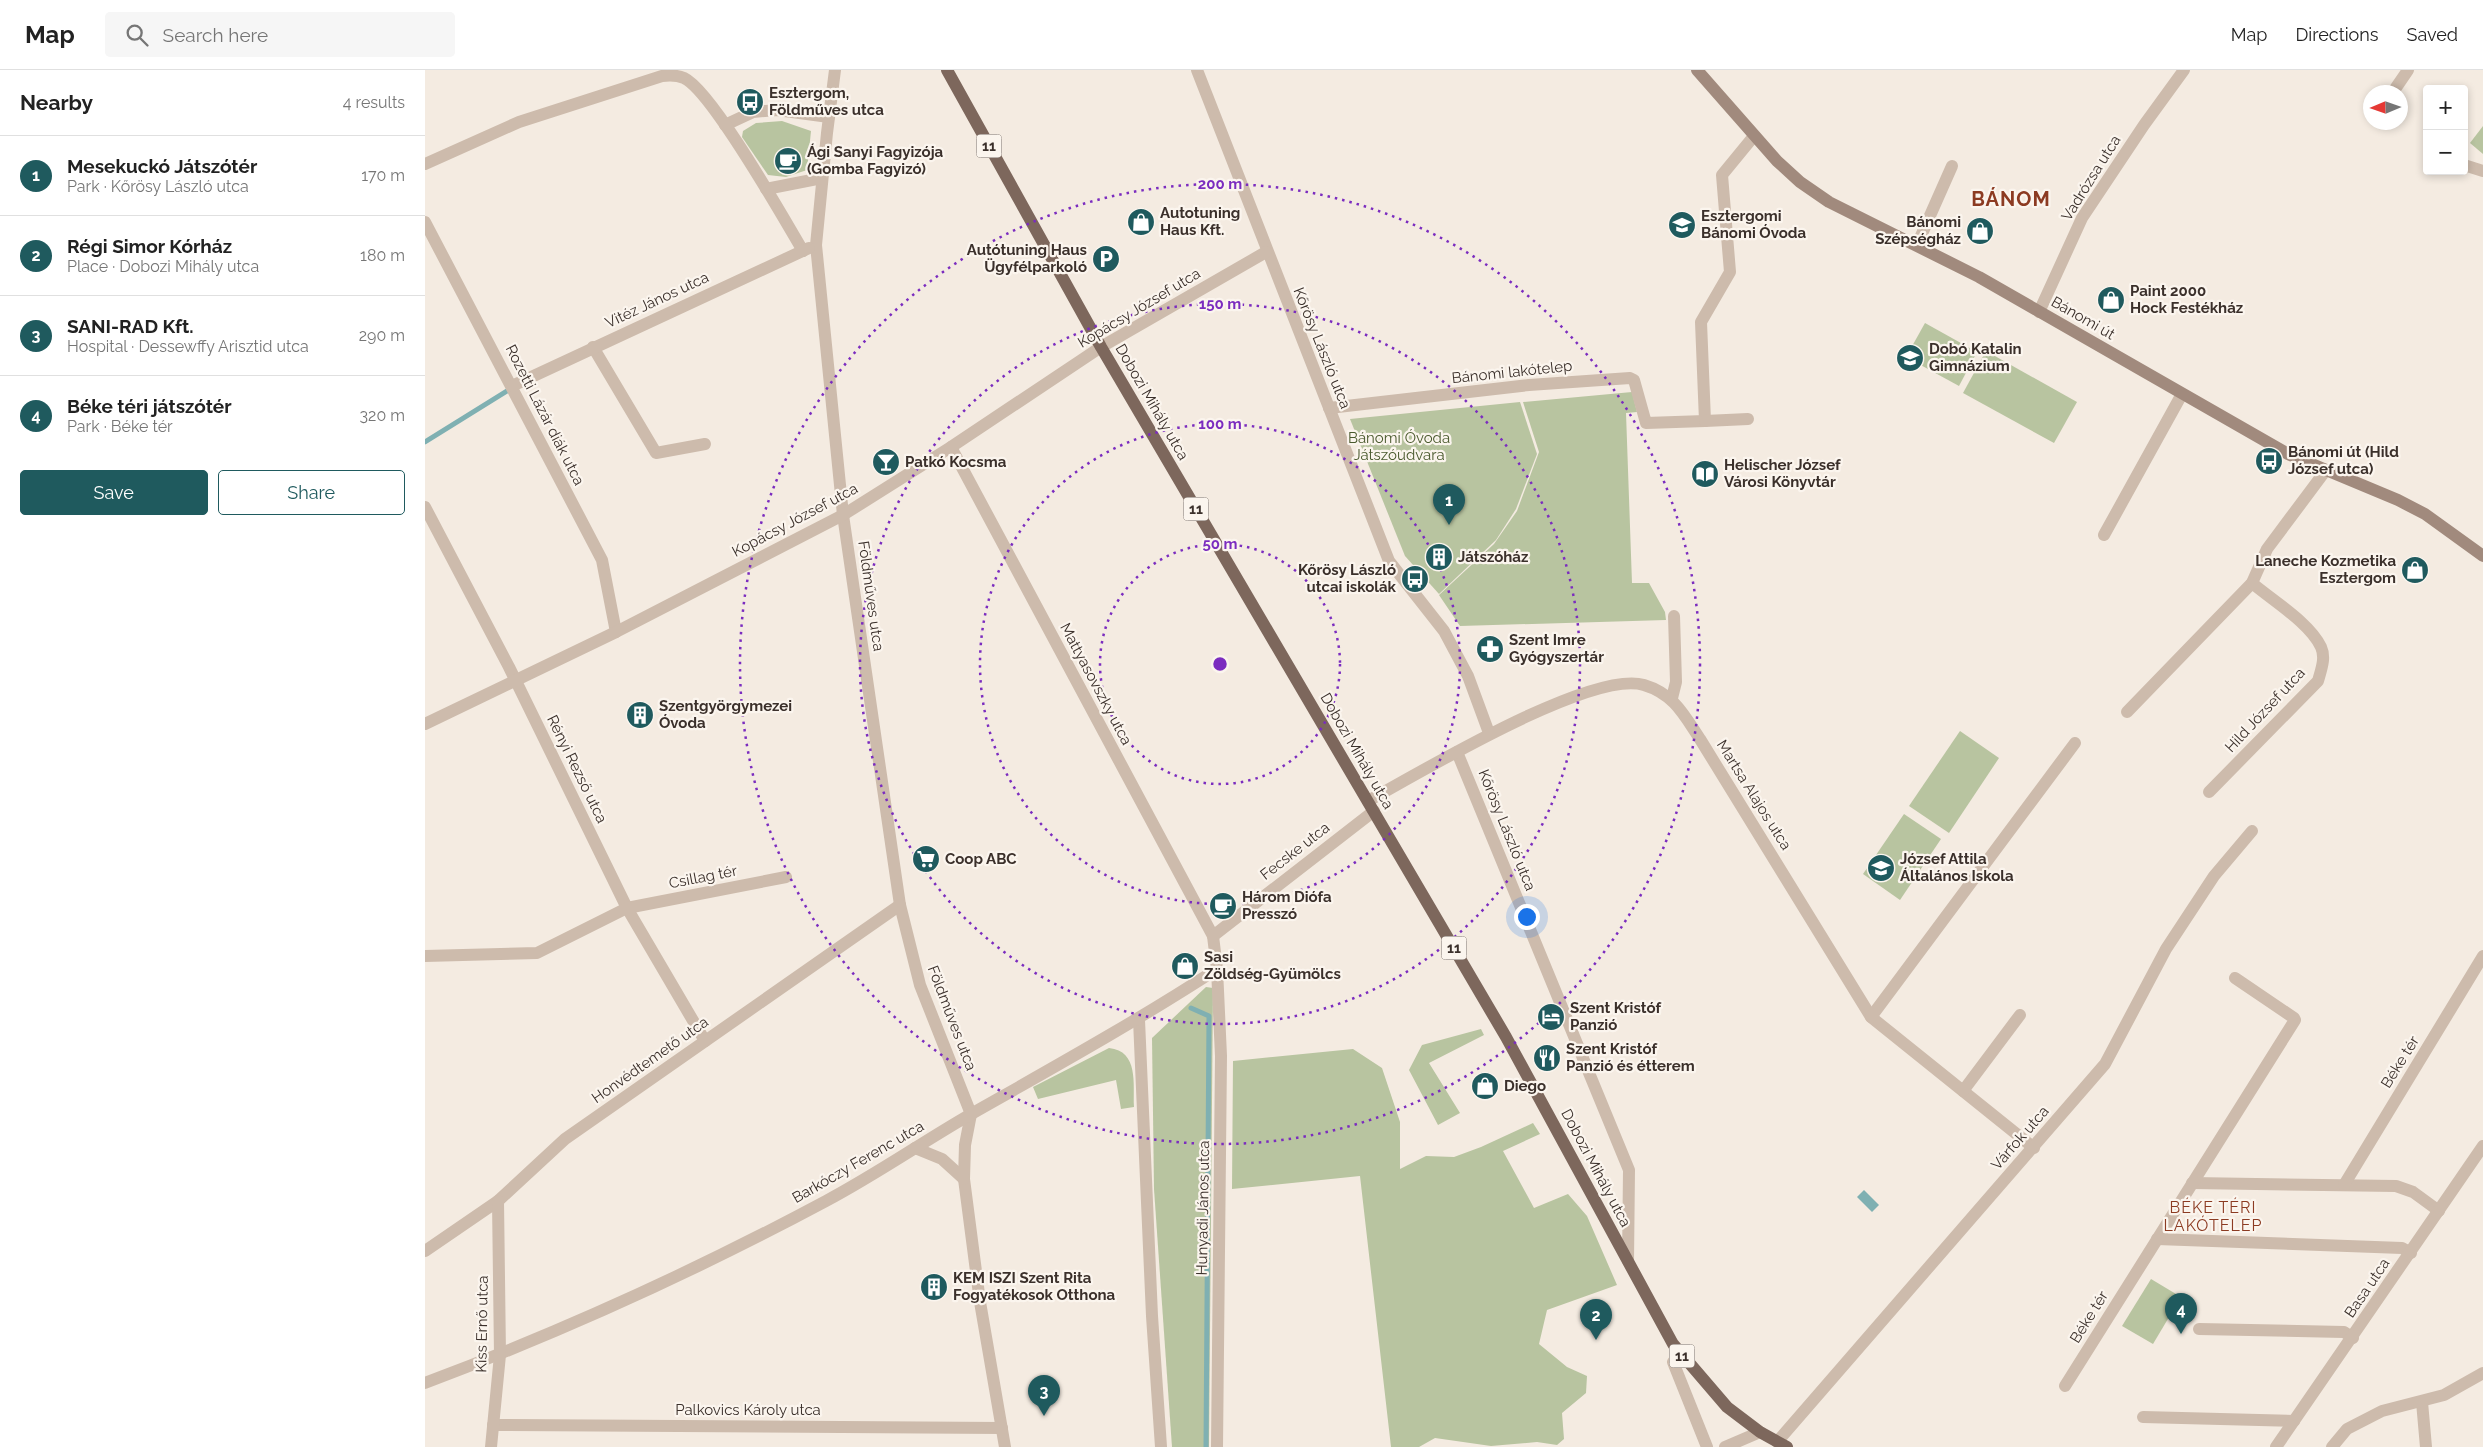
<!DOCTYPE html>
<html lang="en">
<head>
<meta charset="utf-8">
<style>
	body { margin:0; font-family:Raleway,sans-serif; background:#f6f6f6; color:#222 }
	.controls { position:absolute; right:15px; top:15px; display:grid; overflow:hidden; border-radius:5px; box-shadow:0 2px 8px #0003 }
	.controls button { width:45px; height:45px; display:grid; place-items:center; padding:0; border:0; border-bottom:1px solid #e0e0e0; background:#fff; color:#222; font:25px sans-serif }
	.compass { position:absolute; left:1938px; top:15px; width:45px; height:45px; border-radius:50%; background:#fff; box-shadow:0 2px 8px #0003; rotate:268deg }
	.you { position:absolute; left:1101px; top:846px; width:18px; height:18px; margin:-12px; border:4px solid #fff; border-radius:50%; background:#1a73e8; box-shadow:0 0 0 8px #1a73e833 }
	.badge { display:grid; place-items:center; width:32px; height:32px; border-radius:50%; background:#1f5a5e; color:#fff; font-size:16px; font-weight:700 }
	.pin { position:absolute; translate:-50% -41px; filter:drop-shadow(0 1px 2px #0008) }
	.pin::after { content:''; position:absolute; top:26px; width:18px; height:15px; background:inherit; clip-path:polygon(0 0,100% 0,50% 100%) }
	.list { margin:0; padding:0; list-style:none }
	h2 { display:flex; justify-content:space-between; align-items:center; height:65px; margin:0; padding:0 20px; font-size:21px }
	h2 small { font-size:16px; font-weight:400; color:#767676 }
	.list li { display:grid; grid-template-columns:32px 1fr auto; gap:15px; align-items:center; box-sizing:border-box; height:80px; padding:0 20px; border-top:1px solid #e0e0e0 }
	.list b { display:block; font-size:19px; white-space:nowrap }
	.list p { margin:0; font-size:16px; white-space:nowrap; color:#767676 }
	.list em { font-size:16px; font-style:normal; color:#767676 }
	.actions { display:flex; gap:10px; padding:15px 20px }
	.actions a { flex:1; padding:11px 0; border:1px solid #1f5a5e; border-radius:5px; text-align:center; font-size:18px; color:#1f5a5e }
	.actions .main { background:#1f5a5e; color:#fff }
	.icon { flex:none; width:28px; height:28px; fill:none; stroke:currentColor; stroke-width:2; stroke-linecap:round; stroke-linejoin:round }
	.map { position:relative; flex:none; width:2058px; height:1377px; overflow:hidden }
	header { display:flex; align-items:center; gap:30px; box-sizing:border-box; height:70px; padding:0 25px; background:#fff; border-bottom:1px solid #e0e0e0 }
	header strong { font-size:24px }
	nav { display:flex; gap:28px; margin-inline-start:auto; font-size:18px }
	.search { width:350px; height:45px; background:#f6f6f6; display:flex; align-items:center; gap:12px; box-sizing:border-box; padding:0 18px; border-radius:5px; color:#767676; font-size:19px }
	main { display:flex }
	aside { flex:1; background:#fff }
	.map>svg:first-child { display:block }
	.green { fill:#b8c4a0 }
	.water { fill:#7fb0b2 }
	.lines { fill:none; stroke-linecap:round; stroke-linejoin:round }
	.stream { stroke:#7fb0b2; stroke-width:5 }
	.street { stroke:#cdbbac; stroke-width:12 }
	.secondary { stroke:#a18a7d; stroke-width:12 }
	.primary { stroke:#7d675c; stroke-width:12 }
	.ring { fill:none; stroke:#7b2cbf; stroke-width:2.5; stroke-dasharray:2.5 5 }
	.labels { text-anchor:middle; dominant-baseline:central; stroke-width:4.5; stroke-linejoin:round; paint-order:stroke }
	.shield { fill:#fbf5ee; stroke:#756b66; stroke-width:1 }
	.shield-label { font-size:14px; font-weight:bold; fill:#3b302b }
	.poi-label { font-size:15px; font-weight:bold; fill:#3b302b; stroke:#fbf5ee; text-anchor:start }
	.street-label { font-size:15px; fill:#3b302b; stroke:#fbf5ee }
	.park-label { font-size:15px; fill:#4a5a2e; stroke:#fbf5ee }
	.neighbourhood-label { font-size:16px; letter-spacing:1px; fill:#8c3b22; stroke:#fbf5ee }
	.district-label { font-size:20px; font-weight:bold; letter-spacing:1px; fill:#8c3b22; stroke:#fbf5ee }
	.centre { fill:#7b2cbf; stroke:#fbf5ee; stroke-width:2.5 }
	.ring-label { font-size:15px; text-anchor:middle; font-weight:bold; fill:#7b2cbf; stroke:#fbf5ee; stroke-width:4.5; stroke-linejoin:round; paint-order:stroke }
</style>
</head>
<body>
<header>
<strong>Map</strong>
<div class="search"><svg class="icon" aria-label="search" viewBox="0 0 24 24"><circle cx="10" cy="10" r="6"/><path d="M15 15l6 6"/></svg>Search here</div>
<nav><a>Map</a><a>Directions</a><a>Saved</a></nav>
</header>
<main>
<aside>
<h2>Nearby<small>4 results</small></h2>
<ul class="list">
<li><span class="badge">1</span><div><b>Mesekuckó Játszótér</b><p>Park · Kőrösy László utca</p></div><em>170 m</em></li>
<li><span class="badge">2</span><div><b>Régi Simor Kórház</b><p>Place · Dobozi Mihály utca</p></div><em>180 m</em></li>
<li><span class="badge">3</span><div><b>SANI-RAD Kft.</b><p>Hospital · Dessewffy Arisztid utca</p></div><em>290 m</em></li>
<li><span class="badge">4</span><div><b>Béke téri játszótér</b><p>Park · Béke tér</p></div><em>320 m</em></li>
</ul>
<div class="actions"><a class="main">Save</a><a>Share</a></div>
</aside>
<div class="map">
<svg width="2058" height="1377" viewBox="0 0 2058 1377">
	<rect width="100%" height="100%" fill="#f4ebe1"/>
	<g class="green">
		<path d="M357,51L386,61L382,100L361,107L343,105L317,67L318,61L331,53Z"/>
		<path d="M2058,56V84L2045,73Z"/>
		<path d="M1500,253L1552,282L1534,316L1481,287Z"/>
		<path d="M1561,281L1652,332L1629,373L1538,323Z"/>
		<path d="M1207,322L1212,342L1201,343L1207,513H1224L1240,542L1241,550L1035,556L1014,525L1069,474L1092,441L1114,382L1098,332Z"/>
		<path d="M1095,332L1112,384L1091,439L1071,470L1014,524L980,486L925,349Z"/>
		<path d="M1535,661L1574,688L1524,763L1484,736Z"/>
		<path d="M1479,744L1516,769L1475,830L1438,804Z"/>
		<path d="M781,917L788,918L784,1377H747L729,1119L727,968Z"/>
		<path d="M1056,959L1059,965L1004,993L1035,1043L1013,1055L984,1000L997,975Z"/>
		<path d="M684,978C714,981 708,1014 709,1037L696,1039L691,1010L613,1029L608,1017Z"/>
		<path d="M928,979L957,998L975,1052V1099L1001,1086L1029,1087L1056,1077L1108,1053L1115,1064L1078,1081L1109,1138L1143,1124L1162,1146L1192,1215L1122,1240L1114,1274L1142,1297L1162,1306L1161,1323L1137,1343L1139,1369L1132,1375L1112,1372L1066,1376L1010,1368L994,1377H966L935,1106L807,1119L808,991Z"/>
		<path d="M1726,1209L1756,1227L1728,1274L1697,1256Z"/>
	</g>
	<path class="water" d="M1439,1120L1454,1135L1447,1142L1432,1127Z"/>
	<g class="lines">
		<g class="stream">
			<path d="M0,372L85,319"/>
			<path d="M766,938L784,946L781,1377"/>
		</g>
		<g class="street">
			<path d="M410,0L402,63L391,175L418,445L475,835L495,915L546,1044"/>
			<path d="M772,0L964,491L1019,561L1043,606L1064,663"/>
			<path d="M1968,22L1983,0"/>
			<path d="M300,55L328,42L352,40L404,47"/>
			<path d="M0,94L94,52L237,6C245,5 252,5 259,8C287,21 359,149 378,181"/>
			<path d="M2039,95L2058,101"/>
			<path d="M341,119L397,108"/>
			<path d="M0,152L177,490L191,562"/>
			<path d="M1492,175L1527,96"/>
			<path d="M1614,242L1657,148L1719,55L1759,0"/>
			<path d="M168,277L231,383L280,374"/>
			<path d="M87,316L384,178"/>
			<path d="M904,338L1104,315L1205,308L1209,310L1221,353L1280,351L1276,252L1305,202L1297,105L1329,66"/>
			<path d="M1280,351L1323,349"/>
			<path d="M526,377L788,866L792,899L796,986L792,1377"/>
			<path d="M0,437L84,597L202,838L280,971"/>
			<path d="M1679,465L1757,324"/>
			<path d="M1247,628L1251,612L1249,546"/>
			<path d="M1702,642L1827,513L1842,479L1901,400"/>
			<path d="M0,654L191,562L418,445L526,377L676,277L841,182"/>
			<path d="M1032,682L1204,1100L1203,1191"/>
			<path d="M1784,722L1893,611C1896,600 1901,588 1896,577C1885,553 1847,530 1827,513"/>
			<path d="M943,731C994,703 1167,599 1219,615C1249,624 1259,645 1275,669L1446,947L1609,1078"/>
			<path d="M788,866L949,741"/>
			<path d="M0,886L112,883L202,838L361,807"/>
			<path d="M1446,947L1650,673"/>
			<path d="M714,950L727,1246L736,1377"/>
			<path d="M1538,1021L1595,945"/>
			<path d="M546,1044L540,1075L539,1109L555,1232L580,1377"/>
			<path d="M490,1078L517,1089L539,1109"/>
			<path d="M1767,1113L1971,1116L1988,1122L2014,1141"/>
			<path d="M1919,1115L2058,886"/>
			<path d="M1732,1169L1977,1178L1986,1183"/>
			<path d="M0,1181L73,1131L140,1069L475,835"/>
			<path d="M1774,1259L1919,1262L1928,1268"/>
			<path d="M1248,1292L1282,1377"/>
			<path d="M0,1313C138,1261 272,1200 401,1131C452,1104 499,1071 548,1043C631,996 712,951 792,899"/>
			<path d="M1640,1316L1870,950L1869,948L1810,908"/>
			<path d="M1997,1332L2001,1377"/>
			<path d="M1718,1347L1869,1351"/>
			<path d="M68,1355L577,1358"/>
			<path d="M1352,1372L1680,994L1741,879L1789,806L1827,761"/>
			<path d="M66,1377L75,1285L73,1131"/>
			<path d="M1300,1377L1335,1362"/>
			<path d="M1851,1377L2058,1076"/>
			<path d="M1907,1377L1922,1359L1957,1341L2019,1325L2058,1303"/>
		</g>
		<path class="secondary" d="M1272,0L1352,91L1375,112L1404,132L1554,207L1863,384L1973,430L2000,444L2058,486"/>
		<path class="primary" d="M522,0L676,277L1081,967L1248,1274L1302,1337L1335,1362L1362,1377"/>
	</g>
	<g class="ring">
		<circle cx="795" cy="594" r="120"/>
		<circle cx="795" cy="594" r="240"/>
		<circle cx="795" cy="594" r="360"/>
		<circle cx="795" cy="594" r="480"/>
	</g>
	<defs>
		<g id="bus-disc" transform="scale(1.4375)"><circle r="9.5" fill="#1f5a5e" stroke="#fbf5ee"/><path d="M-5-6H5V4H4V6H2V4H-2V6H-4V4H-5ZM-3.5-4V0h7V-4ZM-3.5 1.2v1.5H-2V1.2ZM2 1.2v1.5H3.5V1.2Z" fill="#fff"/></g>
		<g id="cafe-disc" transform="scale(1.4375)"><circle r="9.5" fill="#1f5a5e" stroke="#fbf5ee"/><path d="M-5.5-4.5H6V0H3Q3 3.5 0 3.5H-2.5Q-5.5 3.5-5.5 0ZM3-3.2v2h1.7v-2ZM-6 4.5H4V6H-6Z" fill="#fff"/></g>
		<g id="shop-disc" transform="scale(1.4375)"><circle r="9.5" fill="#1f5a5e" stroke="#fbf5ee"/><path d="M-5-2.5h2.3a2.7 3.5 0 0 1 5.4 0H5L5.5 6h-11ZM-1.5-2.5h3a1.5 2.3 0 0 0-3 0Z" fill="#fff"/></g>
		<g id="school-disc" transform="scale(1.4375)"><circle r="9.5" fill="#1f5a5e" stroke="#fbf5ee"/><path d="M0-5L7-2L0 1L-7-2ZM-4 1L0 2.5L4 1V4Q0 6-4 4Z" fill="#fff"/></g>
		<g id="parking-disc" transform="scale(1.4375)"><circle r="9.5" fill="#1f5a5e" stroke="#fbf5ee"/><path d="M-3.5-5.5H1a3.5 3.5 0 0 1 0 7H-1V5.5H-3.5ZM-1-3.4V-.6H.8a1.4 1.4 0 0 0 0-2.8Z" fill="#fff"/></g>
		<g id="bar-disc" transform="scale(1.4375)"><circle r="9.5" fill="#1f5a5e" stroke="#fbf5ee"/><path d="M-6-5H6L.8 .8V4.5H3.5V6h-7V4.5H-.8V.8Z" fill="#fff"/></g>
		<g id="library-disc" transform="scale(1.4375)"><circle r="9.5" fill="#1f5a5e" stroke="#fbf5ee"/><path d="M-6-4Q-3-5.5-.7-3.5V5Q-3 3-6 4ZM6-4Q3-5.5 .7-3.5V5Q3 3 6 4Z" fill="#fff"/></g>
		<g id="building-disc" transform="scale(1.4375)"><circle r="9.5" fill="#1f5a5e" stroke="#fbf5ee"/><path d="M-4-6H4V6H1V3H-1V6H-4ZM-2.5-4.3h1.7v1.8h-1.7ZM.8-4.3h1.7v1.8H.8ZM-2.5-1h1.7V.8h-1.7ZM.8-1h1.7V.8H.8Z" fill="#fff"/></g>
		<g id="pharmacy-disc" transform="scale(1.4375)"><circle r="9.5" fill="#1f5a5e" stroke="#fbf5ee"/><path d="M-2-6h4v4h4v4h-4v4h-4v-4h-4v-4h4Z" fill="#fff"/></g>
		<g id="supermarket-disc" transform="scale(1.4375)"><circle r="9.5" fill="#1f5a5e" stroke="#fbf5ee"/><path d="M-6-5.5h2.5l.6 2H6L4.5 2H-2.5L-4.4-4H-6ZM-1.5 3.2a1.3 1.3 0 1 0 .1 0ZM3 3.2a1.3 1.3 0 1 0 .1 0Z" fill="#fff"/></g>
		<g id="hotel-disc" transform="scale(1.4375)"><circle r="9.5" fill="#1f5a5e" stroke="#fbf5ee"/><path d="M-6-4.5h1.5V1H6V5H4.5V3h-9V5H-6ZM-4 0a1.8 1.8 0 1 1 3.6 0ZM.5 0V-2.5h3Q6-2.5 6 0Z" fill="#fff"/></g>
		<g id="restaurant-disc" transform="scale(1.4375)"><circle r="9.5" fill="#1f5a5e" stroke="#fbf5ee"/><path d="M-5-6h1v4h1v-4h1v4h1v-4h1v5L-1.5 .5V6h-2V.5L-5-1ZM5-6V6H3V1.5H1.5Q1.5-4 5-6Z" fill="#fff"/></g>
	</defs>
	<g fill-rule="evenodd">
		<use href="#bus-disc" x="325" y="32"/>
		<use href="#cafe-disc" x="363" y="91"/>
		<use href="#shop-disc" x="716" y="152"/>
		<use href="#school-disc" x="1257" y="155"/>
		<use href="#shop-disc" x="1555" y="161"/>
		<use href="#parking-disc" x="681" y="189"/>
		<use href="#shop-disc" x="1686" y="230"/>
		<use href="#school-disc" x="1485" y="288"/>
		<use href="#bus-disc" x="1844" y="391"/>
		<use href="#bar-disc" x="461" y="392"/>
		<use href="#library-disc" x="1280" y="404"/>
		<use href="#building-disc" x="1014" y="487"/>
		<use href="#shop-disc" x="1990" y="500"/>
		<use href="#bus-disc" x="990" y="509"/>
		<use href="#pharmacy-disc" x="1065" y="579"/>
		<use href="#building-disc" x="215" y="645"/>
		<use href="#supermarket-disc" x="501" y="789"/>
		<use href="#school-disc" x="1456" y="798"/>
		<use href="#cafe-disc" x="798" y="836"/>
		<use href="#shop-disc" x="760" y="896"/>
		<use href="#hotel-disc" x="1126" y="947"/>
		<use href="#restaurant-disc" x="1122" y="988"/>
		<use href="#shop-disc" x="1060" y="1016"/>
		<use href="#building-disc" x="509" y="1217"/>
	</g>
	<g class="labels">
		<g class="shield">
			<rect x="551.5" y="64.5" width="25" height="23" rx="4"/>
			<rect x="758.5" y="427.5" width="25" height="23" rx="4"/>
			<rect x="1016.5" y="866.5" width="25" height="23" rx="4"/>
			<rect x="1244.5" y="1274.5" width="25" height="23" rx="4"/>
		</g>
		<g class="shield-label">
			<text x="564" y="76">11</text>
			<text x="771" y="439">11</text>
			<text x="1029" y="878">11</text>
			<text x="1257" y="1286">11</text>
		</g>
		<g class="poi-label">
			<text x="344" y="23">Esztergom,<tspan x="344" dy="17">Földműves utca</tspan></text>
			<text x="382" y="82">Ági Sanyi Fagyizója<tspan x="382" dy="17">(Gomba Fagyizó)</tspan></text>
			<text x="735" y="143">Autotuning<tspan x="735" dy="17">Haus Kft.</tspan></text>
			<text x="1276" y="146">Esztergomi<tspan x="1276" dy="17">Bánomi Óvoda</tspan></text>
			<text x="1536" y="152" text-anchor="end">Bánomi<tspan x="1536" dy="17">Szépségház</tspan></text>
			<text x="662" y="180" text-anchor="end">Autótuning Haus<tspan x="662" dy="17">Ügyfélparkoló</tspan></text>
			<text x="1705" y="221">Paint 2000<tspan x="1705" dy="17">Hock Festékház</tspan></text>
			<text x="1504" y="279">Dobó Katalin<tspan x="1504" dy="17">Gimnázium</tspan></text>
			<text x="1863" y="382">Bánomi út (Hild<tspan x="1863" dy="17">József utca)</tspan></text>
			<text x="480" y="392">Patkó Kocsma</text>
			<text x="1299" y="395">Helischer József<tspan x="1299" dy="17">Városi Könyvtár</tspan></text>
			<text x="1033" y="487">Játszóház</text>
			<text x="1971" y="491" text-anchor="end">Laneche Kozmetika<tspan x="1971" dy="17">Esztergom</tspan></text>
			<text x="971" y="500" text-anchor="end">Kőrösy László<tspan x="971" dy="17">utcai iskolák</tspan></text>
			<text x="1084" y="570">Szent Imre<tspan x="1084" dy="17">Gyógyszertár</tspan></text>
			<text x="234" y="636">Szentgyörgymezei<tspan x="234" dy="17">Óvoda</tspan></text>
			<text x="520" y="789">Coop ABC</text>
			<text x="1475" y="789">József Attila<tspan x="1475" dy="17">Általános Iskola</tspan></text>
			<text x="817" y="827">Három Diófa<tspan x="817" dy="17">Presszó</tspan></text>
			<text x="779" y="887">Sasi<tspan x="779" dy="17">Zöldség-Gyümölcs</tspan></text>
			<text x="1145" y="938">Szent Kristóf<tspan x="1145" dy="17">Panzió</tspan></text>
			<text x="1141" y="979">Szent Kristóf<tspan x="1141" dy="17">Panzió és étterem</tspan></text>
			<text x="1079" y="1016">Diego</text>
			<text x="528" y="1208">KEM ISZI Szent Rita<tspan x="528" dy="17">Fogyatékosok Otthona</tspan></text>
		</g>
		<g class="street-label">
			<text transform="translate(1666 108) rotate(-58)">Vadrózsa utca</text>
			<text transform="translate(232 230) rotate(-25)">Vitéz János utca</text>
			<text transform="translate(714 238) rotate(-31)">Kopácsy József utca</text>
			<text transform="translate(1658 248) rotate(30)">Bánomi út</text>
			<text transform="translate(897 278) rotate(68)">Kőrösy László utca</text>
			<text transform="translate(1087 302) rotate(-6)">Bánomi lakótelep</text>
			<text transform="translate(727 332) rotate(60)">Dobozi Mihály utca</text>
			<text transform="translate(120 345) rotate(63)">Rozetti Lázár diák utca</text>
			<text transform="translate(370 450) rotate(-28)">Kopácsy József utca</text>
			<text transform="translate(446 526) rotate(82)">Földműves utca</text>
			<text transform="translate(671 614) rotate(62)">Mattyasovszky utca</text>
			<text transform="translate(1840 640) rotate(-47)">Hild József utca</text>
			<text transform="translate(932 681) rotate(60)">Dobozi Mihály utca</text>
			<text transform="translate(152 699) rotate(64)">Rényi Rezső utca</text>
			<text transform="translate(1329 725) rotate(58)">Martsa Alajos utca</text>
			<text transform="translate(1082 760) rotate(68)">Kőrösy László utca</text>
			<text transform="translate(870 781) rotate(-38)">Fecske utca</text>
			<text transform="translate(278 807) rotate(-11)">Csillag tér</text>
			<text transform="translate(527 948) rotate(69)">Földműves utca</text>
			<text transform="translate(225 990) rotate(-35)">Honvédtemető utca</text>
			<text transform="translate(1975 992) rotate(-58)">Béke tér</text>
			<text transform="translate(1595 1068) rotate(-49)">Várfok utca</text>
			<text transform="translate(433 1092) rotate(-30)">Barkóczy Ferenc utca</text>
			<text transform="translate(1171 1098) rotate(62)">Dobozi Mihály utca</text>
			<text transform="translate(778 1138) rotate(-89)">Hunyadi János utca</text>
			<text transform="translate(1942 1218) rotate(-56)">Basa utca</text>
			<text transform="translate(1664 1247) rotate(-58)">Béke tér</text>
			<text transform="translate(57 1254) rotate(-89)">Kiss Ernő utca</text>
			<text x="323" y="1340">Palkovics Károly utca</text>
		</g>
		<g class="park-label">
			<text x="974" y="368">Bánomi Óvoda<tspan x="974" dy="17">Játszóudvara</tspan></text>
		</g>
		<g class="neighbourhood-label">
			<text x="1788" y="1137">BÉKE TÉRI<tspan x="1788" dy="18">LAKÓTELEP</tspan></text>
		</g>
		<g class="district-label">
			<text x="1586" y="129">BÁNOM</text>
		</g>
	</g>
	<circle cx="795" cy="594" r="8" class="centre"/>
	<g class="ring-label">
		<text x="795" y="119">200 m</text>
		<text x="795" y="239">150 m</text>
		<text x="795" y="359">100 m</text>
		<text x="795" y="479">50 m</text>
	</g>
</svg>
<div class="controls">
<button>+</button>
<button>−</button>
</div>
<svg class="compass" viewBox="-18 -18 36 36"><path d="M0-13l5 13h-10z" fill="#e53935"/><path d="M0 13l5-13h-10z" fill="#767676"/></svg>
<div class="you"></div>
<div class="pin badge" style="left:1024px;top:455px">1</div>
<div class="pin badge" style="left:1171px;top:1270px">2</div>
<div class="pin badge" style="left:619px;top:1346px">3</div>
<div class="pin badge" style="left:1756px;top:1264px">4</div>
</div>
</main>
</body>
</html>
